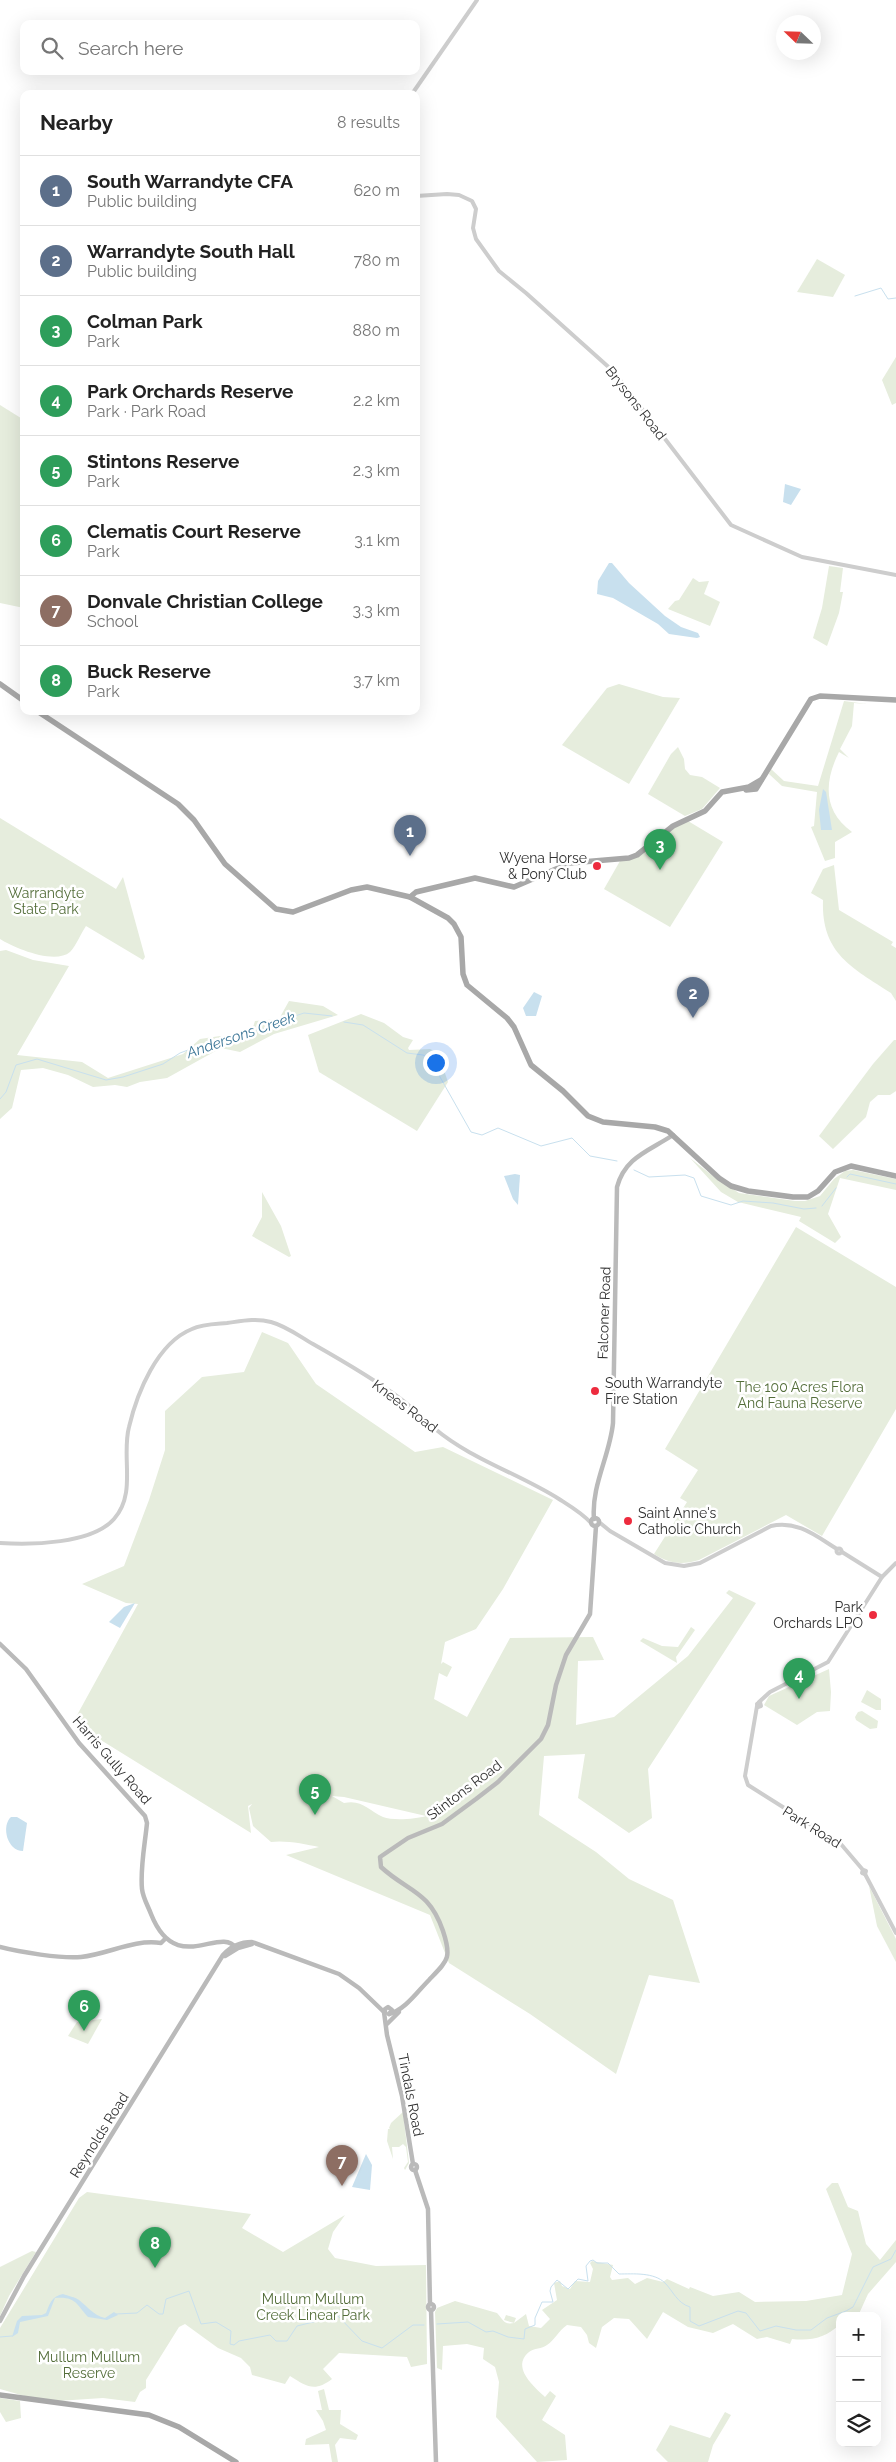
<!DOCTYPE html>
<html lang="en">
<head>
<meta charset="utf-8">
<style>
	body { margin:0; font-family:Raleway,sans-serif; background:#f6f6f6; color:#222 }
	.controls { position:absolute; right:15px; bottom:15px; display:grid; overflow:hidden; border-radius:10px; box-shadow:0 5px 20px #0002 }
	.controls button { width:45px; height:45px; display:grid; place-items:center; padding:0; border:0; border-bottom:1px solid #e0e0e0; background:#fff; color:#222; font:25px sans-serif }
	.compass { position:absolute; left:776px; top:15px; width:45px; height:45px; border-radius:50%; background:#fff; box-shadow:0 5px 20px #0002; rotate:293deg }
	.you { position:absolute; left:435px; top:1062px; width:18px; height:18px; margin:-12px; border:4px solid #fff; border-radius:50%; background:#1a73e8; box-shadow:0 0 0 8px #1a73e833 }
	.badge { display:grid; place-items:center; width:32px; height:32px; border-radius:50%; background:#ed2b3e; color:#fff; font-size:16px; font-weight:700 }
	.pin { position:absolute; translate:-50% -41px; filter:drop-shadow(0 1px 2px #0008) }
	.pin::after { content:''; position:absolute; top:26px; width:18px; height:15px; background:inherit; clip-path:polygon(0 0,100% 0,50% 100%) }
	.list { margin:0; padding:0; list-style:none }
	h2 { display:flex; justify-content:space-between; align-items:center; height:65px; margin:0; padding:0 20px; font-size:21px }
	h2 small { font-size:16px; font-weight:400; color:#767676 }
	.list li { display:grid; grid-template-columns:32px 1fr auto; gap:15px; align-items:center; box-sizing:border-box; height:70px; padding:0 20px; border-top:1px solid #e0e0e0 }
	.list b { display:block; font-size:19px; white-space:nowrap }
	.list p { margin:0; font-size:16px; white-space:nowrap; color:#767676 }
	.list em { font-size:16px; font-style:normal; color:#767676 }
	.icon { flex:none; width:28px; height:28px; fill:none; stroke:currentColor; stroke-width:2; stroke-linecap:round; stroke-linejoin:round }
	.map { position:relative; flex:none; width:896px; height:2462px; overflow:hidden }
	.search { position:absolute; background:#fff; box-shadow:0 5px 20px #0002; left:20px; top:20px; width:400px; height:55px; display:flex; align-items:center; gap:12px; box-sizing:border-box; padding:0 18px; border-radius:10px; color:#767676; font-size:19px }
	.panel { position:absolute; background:#fff; box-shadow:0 5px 20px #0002; left:20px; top:90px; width:400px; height:625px; border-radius:10px }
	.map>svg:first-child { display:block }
	.green { fill:#e6eddd; fill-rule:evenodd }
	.water { fill:#c8e0ee }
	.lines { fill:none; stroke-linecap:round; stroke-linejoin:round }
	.stream { stroke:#c8e0ee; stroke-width:1 }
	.tertiary { stroke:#cdcdcd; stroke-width:4 }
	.secondary { stroke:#bababa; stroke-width:4.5 }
	.primary { stroke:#a8a8a8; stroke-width:5.5 }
	.poi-dot { fill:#ed2b3e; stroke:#fff; stroke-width:2 }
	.labels { text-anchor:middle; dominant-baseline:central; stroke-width:5; stroke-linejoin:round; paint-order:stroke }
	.street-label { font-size:14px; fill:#303030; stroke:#fff }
	.poi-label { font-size:14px; fill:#303030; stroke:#fff; text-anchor:end }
	.park-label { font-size:14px; fill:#546e3a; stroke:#fff }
	.water-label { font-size:15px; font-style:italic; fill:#397496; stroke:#fff }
</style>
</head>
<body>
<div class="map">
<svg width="896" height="2462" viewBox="0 0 896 2462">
	<rect width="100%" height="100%" fill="#fff"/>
	<g class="green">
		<path d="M817,259L845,275L833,297L797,292Z"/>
		<path d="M896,357V403L892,405L882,380Z"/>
		<path d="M0,405L24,420V608L0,603Z"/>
		<path d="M829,566L843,568L840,592H843L839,613L827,646L813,638L822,608Z"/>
		<path d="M693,578L699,582L709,581L704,594L720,602L710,626L668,609L675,601L679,600Z"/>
		<path d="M619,684L663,697L680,698L629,784L562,745L607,688Z"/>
		<path d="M844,701L867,704L854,703L852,726L840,749L849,758L839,752C824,782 823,811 852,832L835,842V858L825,861L811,827L814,826L817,792L782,786L769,774L771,769L784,781L818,786Z"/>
		<path d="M678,747L684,759L685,769L690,775L702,777L720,788L702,809L685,816L648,794L671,754Z"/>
		<path d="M0,818L116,889L123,877L145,957L143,960L86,926C81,933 76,946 70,952C55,965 14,948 0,939Z"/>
		<path d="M688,821L723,842L670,927L604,889L620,861L625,860L673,826Z"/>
		<path d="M834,865L839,910L893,942L891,945L896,948V1001L891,993C853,968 821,954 823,900L811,893L823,869Z"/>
		<path d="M6,950L33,960L69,966L17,1055L82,1062L108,1078L183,1054L200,1039L220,1036L235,1040L252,1030L255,1021L279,1019L289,1001L323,1006L338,1015L274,1034L240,1052L221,1048L167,1078L140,1082L127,1087L115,1085L93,1087L68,1075L43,1068L21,1070L12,1108L0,1119V951Z"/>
		<path d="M361,1014L384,1023L403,1037L413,1040L408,1048L409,1050L430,1049L438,1053L448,1082L417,1131L319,1072L308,1035Z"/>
		<path d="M894,1040H896V1091L890,1095H878L870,1102L866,1117L833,1149L819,1136L873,1064Z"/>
		<path d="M690,1158L713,1176L739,1193L795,1201H805L820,1196L834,1179L845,1171L853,1170L896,1179V1190L840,1178L828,1214L841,1237L835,1243L799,1221L801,1217L738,1202L721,1192Z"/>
		<path d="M262,1192L281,1226L291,1256L289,1257L252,1236L262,1217Z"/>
		<path d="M796,1227L896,1287V1409L822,1536L786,1515L699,1560C682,1565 670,1564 654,1554L687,1502L680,1498L698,1470L665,1449Z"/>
		<path d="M262,1332L288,1343L316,1384L415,1452L443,1447L553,1500L503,1589L476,1629L445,1642L441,1664L443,1662L452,1667L447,1677L439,1673L434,1699L467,1717L510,1638L593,1637L604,1660L578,1661L576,1725L614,1717L688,1656L733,1598L726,1593L729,1590L756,1603L648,1769L652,1818L629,1833L578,1798L585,1754L544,1756L539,1815L596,1852L629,1879L673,1900L700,1983L649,1975L616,2074L530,2014L449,1963L430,1915L286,1855L319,1847C305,1844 285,1840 271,1842L253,1826L249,1808L252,1804L248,1806L251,1833L83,1729L76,1717L138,1604L126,1603L82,1584L124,1566L149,1500L165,1450V1411L202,1377L244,1372ZM332,1796L344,1797L426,1816C416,1819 393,1821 383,1817C368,1810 362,1799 344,1803Z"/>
		<path d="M691,1627L695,1630L676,1657L677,1663L640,1641L643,1638L662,1646L678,1647Z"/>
		<path d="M829,1669L831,1692L830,1711L817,1712L797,1725L764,1705L769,1696Z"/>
		<path d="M867,1690L881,1699V1710H876L861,1702Z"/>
		<path d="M862,1711L878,1721L877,1728L870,1729L856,1720L855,1717L858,1712Z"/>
		<path d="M869,1886L896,1939V1962L877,1926Z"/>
		<path d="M102,2019L88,2044L68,2036L77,2022Z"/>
		<path d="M403,2112L409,2163L405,2170L404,2168L408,2162L406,2147L403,2144L399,2147H392L393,2159L387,2141L388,2129H390L389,2128L391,2123Z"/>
		<path d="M832,2183H838L848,2207L858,2211L866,2244L880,2260L896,2240V2262L868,2294L858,2316H840V2324C826,2338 811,2341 792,2339L790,2344L767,2337L757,2339L733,2324L713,2333L688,2327L663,2312L647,2339L629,2319L614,2318L602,2327L596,2348L589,2343L587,2335L581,2327L567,2325C558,2331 555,2340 547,2345C542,2349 534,2348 529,2352C511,2367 533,2386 545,2397L550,2391L556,2396L542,2420L565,2435L567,2460L537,2462L496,2417L499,2382L495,2367L483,2359L484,2348L467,2344L443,2346L442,2370L437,2368L435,2312L437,2308L455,2301L497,2313C503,2319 503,2325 514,2323L504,2320L506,2315L516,2318L514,2323L526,2314L529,2326L541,2328L550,2319L542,2310L557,2300L554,2283L560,2281L562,2286L570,2289L575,2281L590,2282L593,2269L590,2263L592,2261L613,2265L610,2277L612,2280L628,2278L635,2284L647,2278L663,2282L667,2279L689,2289L690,2287L713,2296L739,2292L755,2302L806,2301L842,2295L852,2254L826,2189Z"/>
		<path d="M87,2192L251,2214L242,2228L283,2252L345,2215L333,2232L328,2249L335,2258L376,2266L426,2265L427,2364L411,2367L407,2357L339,2353L323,2369L332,2379C315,2392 307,2387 290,2376L285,2384L252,2375L250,2367L241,2358L218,2348L185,2324L179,2327L146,2380V2388L140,2392L135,2402L103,2398L57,2401L28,2397L0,2389V2328L79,2198Z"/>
		<path d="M32,2251L36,2252L9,2296L0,2316V2267Z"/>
		<path d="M324,2389L329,2410H341L340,2424L358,2435L356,2440L340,2438L335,2445L338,2462H332L329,2444L305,2445L306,2439L326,2430L323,2421L316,2410H322L318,2391Z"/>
		<path d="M0,2398L20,2401L21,2418L6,2422L0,2412Z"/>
		<path d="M725,2412L731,2415L713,2445L708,2462H668L656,2450L670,2425L710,2438Z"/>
	</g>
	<g class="water">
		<path d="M785,484L801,489L791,505L783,502Z"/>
		<path d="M609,563H612L629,583L665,616L681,627L698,633L700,637L697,638L669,634L658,624L613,598L597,594L598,581Z"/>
		<path d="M823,789L826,792L832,830H821L819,810Z"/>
		<path d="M534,992L542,996L536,1016H526L523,1008Z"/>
		<path d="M515,1174L520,1175L518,1205L513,1199L504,1176Z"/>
		<path d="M135,1603L120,1628L109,1622L124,1607Z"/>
		<path d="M11,1817H17L27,1823L23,1851C7,1851 1,1826 11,1817Z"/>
		<path d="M366,2154L372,2165L370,2190L352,2187Z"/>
		<path d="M63,2294C68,2296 75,2297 79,2300C88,2307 93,2315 105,2318L114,2312L118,2315L107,2320L88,2317C77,2305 76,2296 55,2298L48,2316L20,2322L18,2333L12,2337L17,2321L22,2316L42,2315L46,2313C50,2303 52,2296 63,2294Z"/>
	</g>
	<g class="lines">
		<g class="stream">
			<path d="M855,296L881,288L888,299L896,298"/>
			<path d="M344,1022L363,1025L407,1053L423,1055L434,1060L440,1077L471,1132L482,1135L498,1128L541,1146L572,1138L590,1156L617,1161"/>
			<path d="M0,1099L6,1092L16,1065L37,1059L106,1080L123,1077L163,1064L180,1053L196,1047L212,1046L243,1034L275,1026L289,1018L304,1013L332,1016"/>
			<path d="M634,1170L649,1177L685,1175L694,1178L701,1196L731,1205L743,1201L773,1203L804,1209L816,1208"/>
			<path d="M847,1177L850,1174L896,1184"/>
			<path d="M822,1206L836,1188"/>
			<path d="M116,2314L137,2313L147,2305L159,2314H163L166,2299L189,2291L201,2324L216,2322L231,2331L230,2344L234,2345L239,2341L270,2335L276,2341H287L297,2326L338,2316L362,2341L382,2348L413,2325H424"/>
			<path d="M437,2324L468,2322L486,2332L493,2331L508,2337L524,2339L525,2329L535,2325V2318L542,2302H553L550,2291L551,2287L557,2280L568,2289L578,2279L588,2281L586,2266L590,2261L593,2260L597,2263H608L619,2274C633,2274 654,2272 665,2283C673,2291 677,2303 690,2307V2321L699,2326L738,2311L746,2313L760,2331L776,2326L796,2330H811L827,2318L846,2311L853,2307L873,2267L891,2259L896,2250"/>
			<path d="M0,2337L12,2336"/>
		</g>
		<g class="tertiary">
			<path d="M412,94L477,0"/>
			<path d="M416,196L447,194L459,195L472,201L476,209L473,228L476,239L499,271L526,293L613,371L731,525L802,557L896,575"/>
			<path d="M599,1522L610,1531L665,1563L684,1566L700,1563L771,1526C797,1520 816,1536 837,1549"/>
			<path d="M0,1543C31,1545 92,1544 114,1519C137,1493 121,1457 129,1427C137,1393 157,1343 192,1329C202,1324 216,1324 227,1323C242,1321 256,1318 271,1322C286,1326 299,1336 313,1344C343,1361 374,1379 401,1399C413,1408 423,1419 434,1428C472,1460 518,1473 559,1499C570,1506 582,1513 591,1523"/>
			<circle cx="839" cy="1551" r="2.5"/>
			<path d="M842,1552L882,1577"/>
			<path d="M759,1702L770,1692L828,1662L882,1577L896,1563"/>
			<path d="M760,1702L761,1706L758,1707L757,1704Z"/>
			<path d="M757,1706L745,1776L748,1785L840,1843L863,1870"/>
			<path d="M863,1870L866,1871L865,1874L862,1873Z"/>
			<path d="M865,1874L896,1933"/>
		</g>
		<g class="secondary">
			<circle cx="595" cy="1522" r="4"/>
			<path d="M594,1519C591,1486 610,1455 613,1423L617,1187C625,1157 649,1151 673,1135"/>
			<path d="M0,1644L26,1669L79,1743L145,1816L147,1823C145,1844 140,1868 142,1889C143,1898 148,1906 151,1914C176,1977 220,1925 236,1948"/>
			<path d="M0,1947C19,1952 62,1959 81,1957C109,1954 133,1939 161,1943L165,1939"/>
			<path d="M225,1956L238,1948L252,1944"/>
			<path d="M384,2012L387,2035L402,2096L413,2164"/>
			<path d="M385,2013V2009L388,2007L392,2010L389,2014"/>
			<path d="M389,2014C405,2010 417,1992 429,1980C448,1960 452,1958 443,1931C429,1890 408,1892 381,1867L380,1857L408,1838L442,1824L476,1799L498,1782L541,1739L548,1725L556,1685L566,1655L590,1614L596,1526"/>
			<path d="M387,2024L399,2012"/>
			<circle cx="414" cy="2167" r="3"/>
			<path d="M415,2170L428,2209L430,2304"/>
			<circle cx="431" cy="2307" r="3"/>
			<path d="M431,2310L436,2462"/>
			<path d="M0,2321L24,2276L223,1955C231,1946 240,1942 252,1942L339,1974L359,1988L384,2012"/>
		</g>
		<g class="primary">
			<path d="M0,684L24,701"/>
			<path d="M37,711L178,804L194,820L225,864L276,909L293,912L351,890L367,887L410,897L448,918L454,924L461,937L463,974L467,985L507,1018L514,1027L531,1065L563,1091L588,1116L603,1122L655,1127L668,1131L719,1178L731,1186L748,1191L793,1197H808L818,1191L835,1172L851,1166L896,1176"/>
			<path d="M746,790L756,789L811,699L820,696L896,700"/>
			<path d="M410,897L416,892L475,878L514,887L570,863L629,858L637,855L673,826L705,811L722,792L749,787L761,780"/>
			<path d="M0,2395L149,2415L179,2427L236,2462"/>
		</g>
	</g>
	<g class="poi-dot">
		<circle cx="597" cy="866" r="5"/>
		<circle cx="595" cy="1391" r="5"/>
		<circle cx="628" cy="1521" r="5"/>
		<circle cx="873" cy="1615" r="5"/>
	</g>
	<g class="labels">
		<g class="street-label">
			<text transform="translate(636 403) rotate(52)">Brysons Road</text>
			<text transform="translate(604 1313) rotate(-88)">Falconer Road</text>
			<text transform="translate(405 1406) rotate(37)">Knees Road</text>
			<text transform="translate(112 1760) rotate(49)">Harris Gully Road</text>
			<text transform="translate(464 1790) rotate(-37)">Stintons Road</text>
			<text transform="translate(812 1827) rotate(32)">Park Road</text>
			<text transform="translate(411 2095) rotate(79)">Tindals Road</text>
			<text transform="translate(99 2135) rotate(-58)">Reynolds Road</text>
		</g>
		<g class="poi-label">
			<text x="587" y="858">Wyena Horse<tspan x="587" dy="16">&amp; Pony Club</tspan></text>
			<text x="605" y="1383" text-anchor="start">South Warrandyte<tspan x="605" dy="16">Fire Station</tspan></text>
			<text x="638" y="1513" text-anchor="start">Saint Anne's<tspan x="638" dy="16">Catholic Church</tspan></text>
			<text x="863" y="1607">Park<tspan x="863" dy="16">Orchards LPO</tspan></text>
		</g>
		<g class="park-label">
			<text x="46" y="893">Warrandyte<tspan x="46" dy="16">State Park</tspan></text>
			<text x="800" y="1387">The 100 Acres Flora<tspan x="800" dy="16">And Fauna Reserve</tspan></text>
			<text x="313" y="2299">Mullum Mullum<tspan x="313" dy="16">Creek Linear Park</tspan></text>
			<text x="89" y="2357">Mullum Mullum<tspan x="89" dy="16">Reserve</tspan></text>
		</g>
		<g class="water-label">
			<text transform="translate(241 1035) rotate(-19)">Andersons Creek</text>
		</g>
	</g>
</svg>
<div class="controls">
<button>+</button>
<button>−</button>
<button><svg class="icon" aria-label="layers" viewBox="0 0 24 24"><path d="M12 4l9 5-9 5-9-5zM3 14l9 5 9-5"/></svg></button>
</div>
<svg class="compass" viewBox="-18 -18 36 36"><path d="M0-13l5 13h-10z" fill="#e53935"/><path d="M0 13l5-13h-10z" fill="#767676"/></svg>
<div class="you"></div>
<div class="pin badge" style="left:410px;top:856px;background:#5c6f8a">1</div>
<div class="pin badge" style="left:693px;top:1018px;background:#5c6f8a">2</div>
<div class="pin badge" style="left:660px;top:870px;background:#2e9e5b">3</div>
<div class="pin badge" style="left:799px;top:1699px;background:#2e9e5b">4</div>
<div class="pin badge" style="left:315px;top:1815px;background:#2e9e5b">5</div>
<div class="pin badge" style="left:84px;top:2031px;background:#2e9e5b">6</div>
<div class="pin badge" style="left:342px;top:2186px;background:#8d6e63">7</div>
<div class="pin badge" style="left:155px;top:2268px;background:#2e9e5b">8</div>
<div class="search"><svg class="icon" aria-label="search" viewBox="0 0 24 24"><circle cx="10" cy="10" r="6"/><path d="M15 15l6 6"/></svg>Search here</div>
<section class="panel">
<h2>Nearby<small>8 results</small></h2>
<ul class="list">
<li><span class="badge" style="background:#5c6f8a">1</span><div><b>South Warrandyte CFA</b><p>Public building</p></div><em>620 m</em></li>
<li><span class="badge" style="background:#5c6f8a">2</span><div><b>Warrandyte South Hall</b><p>Public building</p></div><em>780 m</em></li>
<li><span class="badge" style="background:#2e9e5b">3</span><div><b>Colman Park</b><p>Park</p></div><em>880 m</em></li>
<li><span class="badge" style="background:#2e9e5b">4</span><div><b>Park Orchards Reserve</b><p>Park · Park Road</p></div><em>2.2 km</em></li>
<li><span class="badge" style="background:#2e9e5b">5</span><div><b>Stintons Reserve</b><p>Park</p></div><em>2.3 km</em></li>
<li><span class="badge" style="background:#2e9e5b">6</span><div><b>Clematis Court Reserve</b><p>Park</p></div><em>3.1 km</em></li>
<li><span class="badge" style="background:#8d6e63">7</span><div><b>Donvale Christian College</b><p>School</p></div><em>3.3 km</em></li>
<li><span class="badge" style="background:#2e9e5b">8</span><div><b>Buck Reserve</b><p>Park</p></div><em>3.7 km</em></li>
</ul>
</section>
</div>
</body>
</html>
